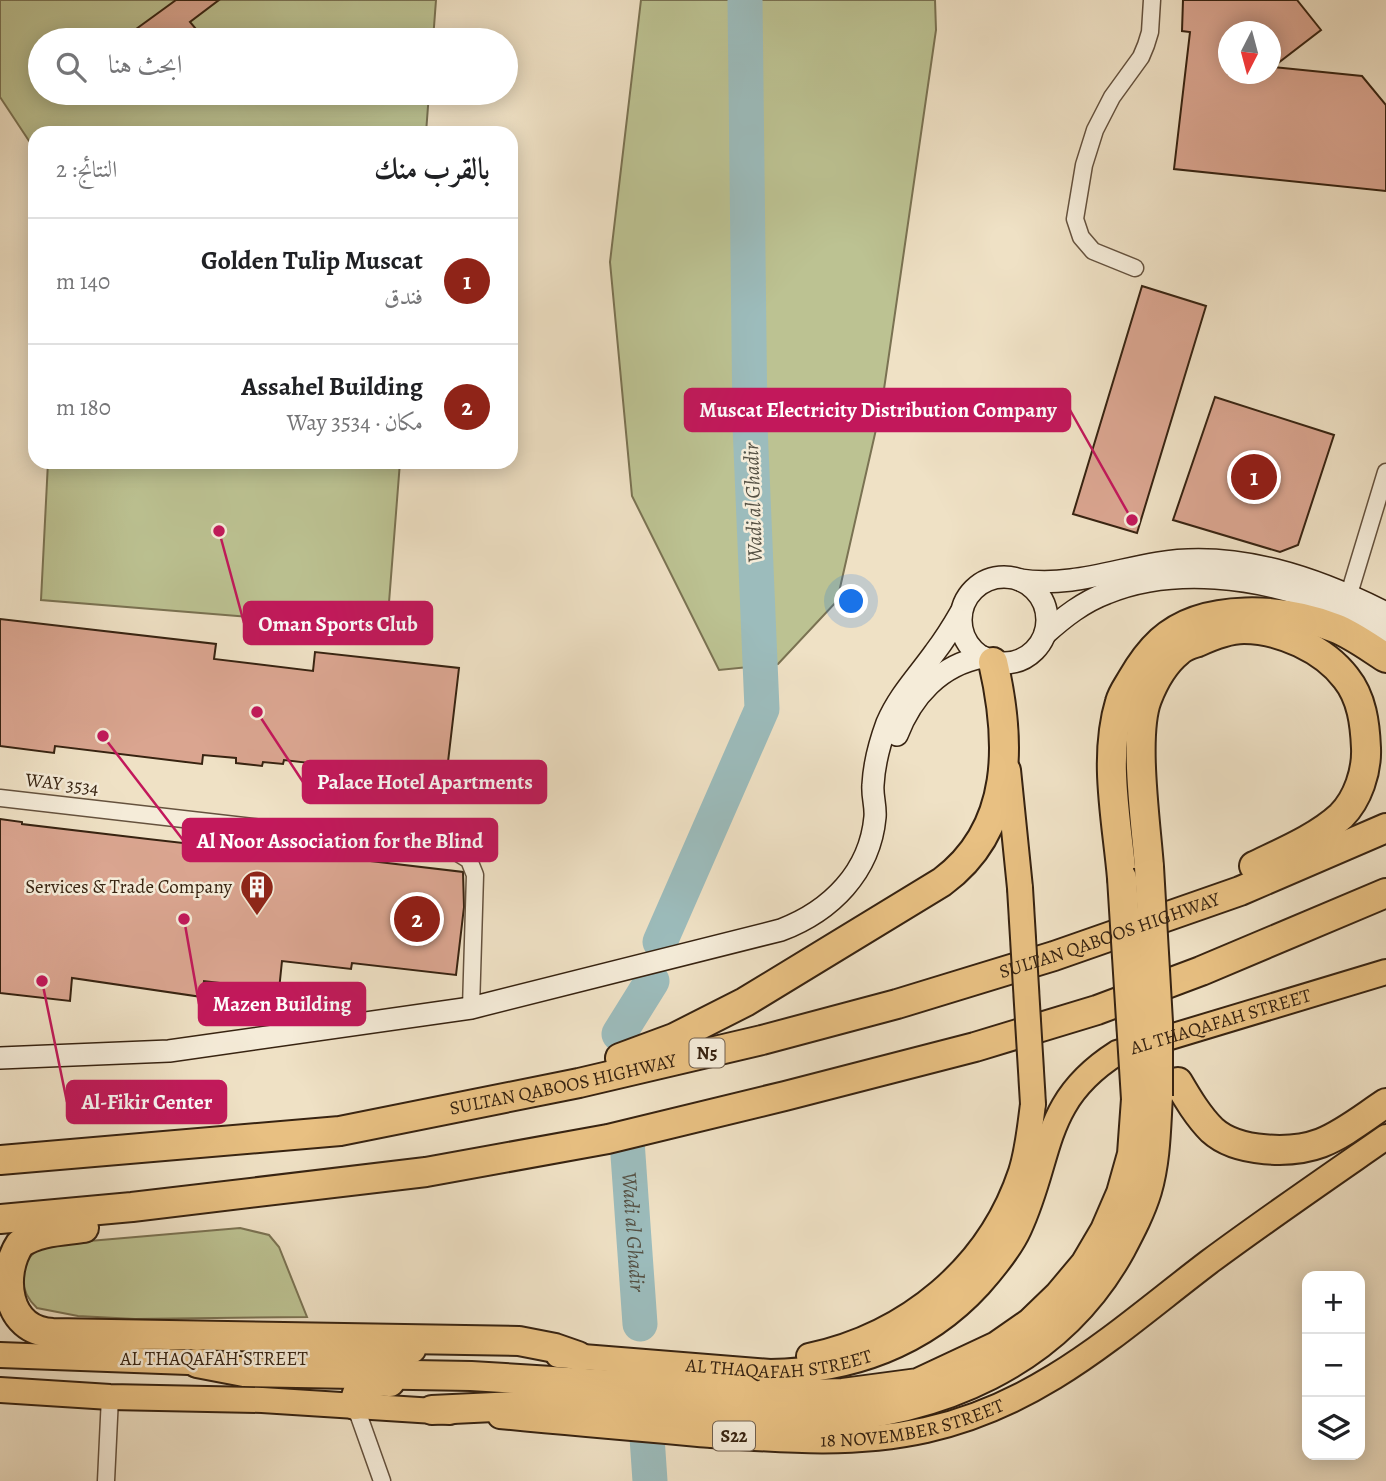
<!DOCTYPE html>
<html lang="ar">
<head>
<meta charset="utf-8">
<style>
	body { margin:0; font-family:Alegreya,Amiri,serif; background:#f2f2f2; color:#202124; direction:rtl }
	.controls { position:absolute; right:21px; bottom:21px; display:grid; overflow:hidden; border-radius:14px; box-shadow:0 4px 18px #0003 }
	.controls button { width:63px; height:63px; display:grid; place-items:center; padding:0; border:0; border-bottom:2px solid #e0e0e0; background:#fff; color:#202124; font:35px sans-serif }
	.compass { position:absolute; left:1218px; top:21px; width:63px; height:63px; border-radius:50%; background:#fff; box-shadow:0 4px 18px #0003; rotate:186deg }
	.you { position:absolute; left:852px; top:602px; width:24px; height:24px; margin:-18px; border:5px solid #fff; border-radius:50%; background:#1a73e8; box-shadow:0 0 0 10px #1a73e833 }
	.badge { display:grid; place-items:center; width:46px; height:46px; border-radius:50%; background:#8f2418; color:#fff; font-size:23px; font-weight:700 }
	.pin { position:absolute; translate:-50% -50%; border:4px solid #fff; box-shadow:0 2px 7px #0006 }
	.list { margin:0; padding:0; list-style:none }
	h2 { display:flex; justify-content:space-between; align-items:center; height:91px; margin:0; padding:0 28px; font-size:30px }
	h2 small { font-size:23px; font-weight:400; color:#757577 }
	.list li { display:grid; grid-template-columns:46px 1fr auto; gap:21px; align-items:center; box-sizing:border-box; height:126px; padding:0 28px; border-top:2px solid #e0e0e0 }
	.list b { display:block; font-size:26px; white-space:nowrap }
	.list p { margin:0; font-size:23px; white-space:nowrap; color:#757577 }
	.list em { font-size:23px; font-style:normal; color:#757577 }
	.icon { flex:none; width:38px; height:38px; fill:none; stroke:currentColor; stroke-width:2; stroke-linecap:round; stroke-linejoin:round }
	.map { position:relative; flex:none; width:1386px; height:1481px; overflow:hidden; direction:ltr }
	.search { position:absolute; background:#fff; box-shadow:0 4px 18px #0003; left:28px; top:28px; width:490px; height:77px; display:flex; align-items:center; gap:18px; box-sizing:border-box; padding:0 24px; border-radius:38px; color:#757577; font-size:26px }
	.panel { position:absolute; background:#fff; box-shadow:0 4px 18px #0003; left:28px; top:126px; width:490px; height:343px; border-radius:21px; direction:rtl }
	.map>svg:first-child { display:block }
	.green { fill:#bcc292; stroke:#7a7252; stroke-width:2 }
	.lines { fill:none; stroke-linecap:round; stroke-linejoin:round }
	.river { stroke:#9cbcbc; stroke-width:35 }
	.building { fill:#daa590; stroke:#372311; stroke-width:2; fill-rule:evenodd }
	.street-casing { stroke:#65523e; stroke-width:19 }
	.secondary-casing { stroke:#372311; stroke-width:24 }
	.primary-casing { stroke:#372311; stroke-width:28 }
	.highway-casing { stroke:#372311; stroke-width:32 }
	.street { stroke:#f5ecd9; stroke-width:16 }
	.secondary { stroke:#f5ecd9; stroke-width:21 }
	.primary { stroke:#e8c082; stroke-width:24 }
	.highway { stroke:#e8c082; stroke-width:28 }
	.primary-bridge-casing { stroke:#372311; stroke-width:28; stroke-linecap:butt }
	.highway-bridge-casing { stroke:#372311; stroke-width:32; stroke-linecap:butt }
	.primary-bridge { stroke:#e8c082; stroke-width:24 }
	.highway-bridge { stroke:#e8c082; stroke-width:28 }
	.labels { text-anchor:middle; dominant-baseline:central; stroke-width:5; stroke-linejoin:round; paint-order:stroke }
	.shield { fill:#f5ecd9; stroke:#705f4d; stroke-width:2 }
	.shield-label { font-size:18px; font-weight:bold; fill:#372311 }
	.street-label { font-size:19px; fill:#372311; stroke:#f5ecd9 }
	.poi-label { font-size:19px; fill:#372311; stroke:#f5ecd9; text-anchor:end }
	.water-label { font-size:21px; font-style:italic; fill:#555144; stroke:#f5ecd9 }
	.leader { fill:none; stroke:#c2185b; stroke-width:2.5 }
	.callout-dot { fill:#c2185b; stroke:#f5ecd9; stroke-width:2.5 }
	.callout { fill:#c2185b; stroke:#c2185b; stroke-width:2.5 }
	.callout-label { font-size:21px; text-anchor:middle; font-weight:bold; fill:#fff }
</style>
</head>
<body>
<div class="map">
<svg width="1386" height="1481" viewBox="0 0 1386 1481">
	<rect width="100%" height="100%" fill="#efe1c5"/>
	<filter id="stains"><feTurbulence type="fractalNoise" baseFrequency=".00286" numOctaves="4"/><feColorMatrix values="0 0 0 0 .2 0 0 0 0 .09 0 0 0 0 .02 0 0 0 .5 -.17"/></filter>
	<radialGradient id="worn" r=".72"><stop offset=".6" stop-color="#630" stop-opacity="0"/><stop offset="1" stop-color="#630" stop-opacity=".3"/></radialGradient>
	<g class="green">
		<path d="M0,0H436L433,40H40V93H429L426,133H35V150L0,97Z"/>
		<path d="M641,0H935L936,30L882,403L837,601L778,664L719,670L632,496L610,262Z"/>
		<path d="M48,462H400L387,628L41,600Z"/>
		<path d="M240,1228L269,1235L279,1247L307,1317L135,1319L78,1316L37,1308C16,1288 19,1261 43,1245Z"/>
	</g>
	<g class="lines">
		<g class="river">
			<path d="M660,942L762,709L750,425L745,0"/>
			<path d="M619,1034L652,981"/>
			<path id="s1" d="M627,1141L640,1324"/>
			<path d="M647,1437L650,1481"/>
		</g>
	</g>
	<g class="building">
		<path d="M176,0H219L190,22L196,29L180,40H121Z"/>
		<path d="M1183,0H1297L1321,30L1273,67L1362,76L1386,105V191L1174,169L1190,32L1182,31ZM1228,32H1270V74H1228Z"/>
		<path d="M1142,286L1206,306L1137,533L1073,514Z"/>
		<path d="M1215,397L1334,435L1298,545L1280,552L1173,520Z"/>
		<path d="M0,619L216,644L214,659L313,671L315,652L459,668L446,779L284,760L283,764L263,762L262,766L236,763V758L203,755L202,764L55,746L54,753L0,746Z"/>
		<path d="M0,819L22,822V824L148,839L235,849V845L463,872L464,907L456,975L352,963L351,969L282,961L279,990L204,981L202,997L72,978L70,1001L0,993Z"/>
	</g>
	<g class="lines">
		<g class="street-casing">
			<g id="street">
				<path d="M1135,268L1093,251L1081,237L1075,219L1084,165L1095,130L1112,97L1141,57L1146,45L1150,32L1152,0"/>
				<path d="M1349,594L1386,472"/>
				<path d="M0,798L453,850L469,860L475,875L471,1008"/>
				<path d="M355,1405L382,1481"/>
				<path d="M106,1481L110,1397"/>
			</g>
		</g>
		<g class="secondary-casing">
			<g id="secondary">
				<circle cx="1004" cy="620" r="43"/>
				<path d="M1020,580C1068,587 1111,571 1158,563C1237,550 1317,578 1386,613"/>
				<path d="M1045,634C1064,617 1083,602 1107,593C1173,566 1258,577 1323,602C1345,611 1365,622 1386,633"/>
				<path d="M897,735C912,696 940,665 983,657"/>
				<path d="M0,1058L169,1051L471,1008L781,930C831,911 870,872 875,817C876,806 872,796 873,785C874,764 880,742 887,723C899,695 918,676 935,652C945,639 953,626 961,612"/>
			</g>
		</g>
		<g class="primary-casing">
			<g id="primary">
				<path d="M1008,770L1020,888"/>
				<path d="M0,1355L215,1363"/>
				<path id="s2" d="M558,1355L770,1372C850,1371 924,1345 979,1285C994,1268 1010,1249 1019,1229C1053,1156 1040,1102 1117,1053L1386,972"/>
				<path d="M809,1356C907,1335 989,1268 1021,1172C1028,1150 1030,1127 1033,1104"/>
				<path d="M279,1362L413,1350"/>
				<path d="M0,1390L110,1397L262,1400L450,1412"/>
				<path id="s3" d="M500,1416C570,1423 641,1429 711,1435C783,1440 854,1446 926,1430C1042,1404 1117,1332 1209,1262C1267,1219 1327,1178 1386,1137"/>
			</g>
		</g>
		<g class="highway-casing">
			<g id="highway">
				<path d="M1149,867C1146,825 1133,736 1147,699C1154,681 1164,663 1179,651C1184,646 1192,644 1198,642C1211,636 1229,629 1244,629C1280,629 1324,649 1346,678C1362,698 1365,724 1366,748C1367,771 1358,799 1341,816C1317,838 1283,852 1254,866"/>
				<path d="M1122,878C1117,821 1103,758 1120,702C1122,694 1128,686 1132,679C1140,665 1149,652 1161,641C1204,602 1285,608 1335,628C1353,635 1370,648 1386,658"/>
				<path d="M620,1058L674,1038L745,1002L942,882C1015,828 1011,740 993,662"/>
				<path d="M1178,1082C1188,1099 1198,1116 1212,1130C1237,1153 1292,1154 1321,1143C1344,1134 1366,1116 1386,1103"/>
				<path id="s4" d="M0,1160L340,1131L579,1083L762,1040L897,1004L1054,956L1240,891L1386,828"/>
				<path d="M0,1219L132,1207L426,1172L608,1139L785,1096L975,1047L1097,1010L1201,971L1386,893"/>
				<path d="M84,1228C64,1231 38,1231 20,1244C0,1274 5,1331 53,1333L519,1341L555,1348L578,1356"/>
				<path d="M197,1363L244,1372L471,1376L780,1395L843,1393L918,1383L997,1346L1030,1323L1059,1295L1085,1264L1105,1230L1121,1193L1132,1154L1136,1099"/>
				<path d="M355,1405C355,1383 372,1381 390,1382"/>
				<path d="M432,1410L537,1405L811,1419C937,1414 1058,1364 1121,1249C1131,1230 1141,1211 1147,1191C1156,1160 1156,1128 1158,1096"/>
			</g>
		</g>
		<use href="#street" class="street"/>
		<use href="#secondary" class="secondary"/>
		<use href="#primary" class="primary"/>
		<use href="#highway" class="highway"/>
		<g class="primary-bridge-casing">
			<path id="primary-bridge" d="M1020,888L1033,1104"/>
		</g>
		<g class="highway-bridge-casing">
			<g id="highway-bridge">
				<path d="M1149,867L1158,1022V1096"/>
				<path d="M1122,878L1136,1099"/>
			</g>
		</g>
		<use href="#primary-bridge" class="primary-bridge"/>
		<use href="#highway-bridge" class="highway-bridge"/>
	</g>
	<defs>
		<g id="building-pin" transform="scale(1.75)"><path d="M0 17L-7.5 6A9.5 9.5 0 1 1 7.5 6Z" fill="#8f2418" stroke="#f5ecd9"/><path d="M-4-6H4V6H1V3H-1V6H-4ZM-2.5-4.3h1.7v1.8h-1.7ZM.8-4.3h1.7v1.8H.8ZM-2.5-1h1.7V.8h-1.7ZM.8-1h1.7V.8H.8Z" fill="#fff"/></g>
	</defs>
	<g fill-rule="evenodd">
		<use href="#building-pin" x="257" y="887"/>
	</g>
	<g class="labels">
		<g class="shield">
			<rect x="689.5" y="1038.5" width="35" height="29" rx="5"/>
			<rect x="713" y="1421.5" width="42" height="29" rx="5"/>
		</g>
		<g class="shield-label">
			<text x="707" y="1053">N5</text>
			<text x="734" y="1436">S22</text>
		</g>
		<g class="street-label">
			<text transform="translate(62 784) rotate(7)">WAY 3534</text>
			<text stroke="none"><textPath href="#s4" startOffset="1136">SULTAN QABOOS HIGHWAY</textPath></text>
			<text stroke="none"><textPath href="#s2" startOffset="830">AL THAQAFAH STREET</textPath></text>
			<text stroke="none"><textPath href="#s4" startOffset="569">SULTAN QABOOS HIGHWAY</textPath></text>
			<text stroke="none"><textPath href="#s2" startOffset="222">AL THAQAFAH STREET</textPath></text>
			<text x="214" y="1359">AL THAQAFAH STREET</text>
			<text stroke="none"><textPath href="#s3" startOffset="415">18 NOVEMBER STREET</textPath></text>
		</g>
		<g class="poi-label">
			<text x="232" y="887">Services &amp; Trade Company</text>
		</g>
		<g class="water-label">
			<text transform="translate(753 503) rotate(-92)">Wadi al Ghadir</text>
			<text stroke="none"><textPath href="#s1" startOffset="91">Wadi al Ghadir</textPath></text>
		</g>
	</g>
	<path class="leader" d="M1132 520L1070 410M219 531L244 623M257 712L303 782M103 736L183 840M184 919L199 1004M42 981L67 1102"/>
	<g class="callout-dot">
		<circle cx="1132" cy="520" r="7"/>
		<circle cx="219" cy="531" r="7"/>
		<circle cx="257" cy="712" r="7"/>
		<circle cx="103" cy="736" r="7"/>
		<circle cx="184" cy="919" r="7"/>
		<circle cx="42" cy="981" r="7"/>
	</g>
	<g class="callout">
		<rect x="685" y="389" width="385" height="42" rx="7"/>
		<rect x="244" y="602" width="188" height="42" rx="7"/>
		<rect x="303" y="761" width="243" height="42" rx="7"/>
		<rect x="183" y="819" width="314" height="42" rx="7"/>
		<rect x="199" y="983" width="166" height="42" rx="7"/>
		<rect x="67" y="1081" width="159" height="42" rx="7"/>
	</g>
	<g class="callout-label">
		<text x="878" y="417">Muscat Electricity Distribution Company</text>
		<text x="338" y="631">Oman Sports Club</text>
		<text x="425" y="789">Palace Hotel Apartments</text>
		<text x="340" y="848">Al Noor Association for the Blind</text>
		<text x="282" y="1011">Mazen Building</text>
		<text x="147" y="1109">Al-Fikir Center</text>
	</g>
	<rect width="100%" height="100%" filter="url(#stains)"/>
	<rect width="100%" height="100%" fill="url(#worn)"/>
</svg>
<div class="controls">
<button>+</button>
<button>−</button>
<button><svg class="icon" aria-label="layers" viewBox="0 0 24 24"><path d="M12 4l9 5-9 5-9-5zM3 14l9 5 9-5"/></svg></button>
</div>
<svg class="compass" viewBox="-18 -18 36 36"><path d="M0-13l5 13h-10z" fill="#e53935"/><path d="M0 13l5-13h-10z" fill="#757577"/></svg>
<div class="you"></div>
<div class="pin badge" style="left:1254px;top:477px">1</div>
<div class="pin badge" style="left:417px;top:919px">2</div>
<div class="search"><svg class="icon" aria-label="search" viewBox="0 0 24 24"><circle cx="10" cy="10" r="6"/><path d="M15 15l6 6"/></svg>ابحث هنا</div>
<section class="panel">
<h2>بالقرب منك<small>النتائج: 2</small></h2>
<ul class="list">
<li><span class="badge">1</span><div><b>Golden Tulip Muscat</b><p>فندق</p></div><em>140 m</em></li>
<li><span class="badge">2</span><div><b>Assahel Building</b><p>مكان · Way 3534</p></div><em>180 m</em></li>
</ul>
</section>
</div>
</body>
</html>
